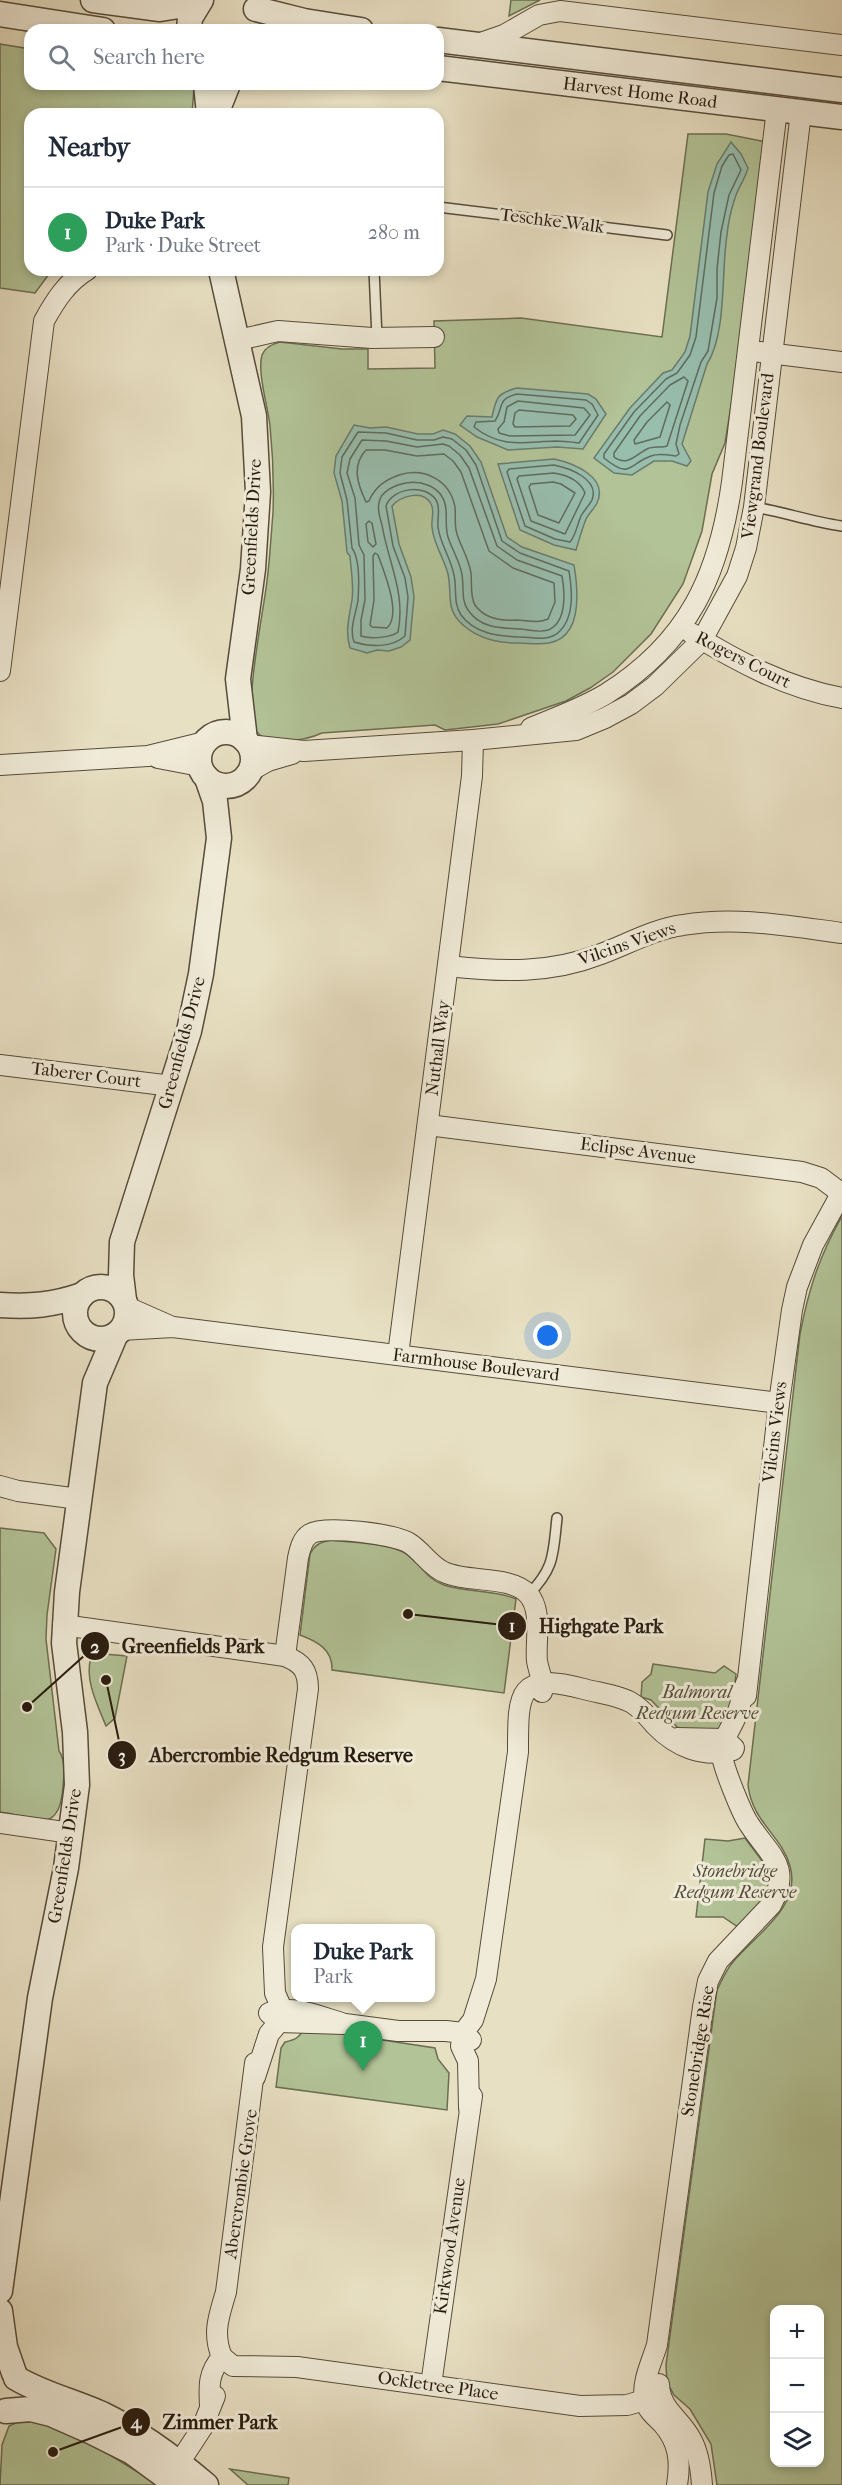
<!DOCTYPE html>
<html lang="en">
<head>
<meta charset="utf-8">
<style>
	body { margin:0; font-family:"IM FELL French Canon",serif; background:#f6f6f7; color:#1f2937 }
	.controls { position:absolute; right:18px; bottom:18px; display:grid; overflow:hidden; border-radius:12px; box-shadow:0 3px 9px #0003 }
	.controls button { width:54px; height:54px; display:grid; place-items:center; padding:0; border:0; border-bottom:2px solid #e0e1e3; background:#fff; color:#1f2937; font:30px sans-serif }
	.you { position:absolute; left:548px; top:1336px; width:21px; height:21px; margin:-15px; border:4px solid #fff; border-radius:50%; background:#1a73e8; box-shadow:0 0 0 9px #1a73e833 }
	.badge { display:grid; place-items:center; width:39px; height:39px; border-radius:50%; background:#ea580c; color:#fff; font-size:20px; font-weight:700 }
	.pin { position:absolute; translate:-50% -50px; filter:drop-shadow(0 2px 3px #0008) }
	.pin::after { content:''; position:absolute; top:32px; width:21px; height:18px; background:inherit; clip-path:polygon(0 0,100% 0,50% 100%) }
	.popup { position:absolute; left:291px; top:1924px; width:144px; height:78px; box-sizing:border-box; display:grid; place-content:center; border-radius:12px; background:#fff; filter:drop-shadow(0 2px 4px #0005); font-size:20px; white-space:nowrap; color:#747a83 }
	.popup b { font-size:22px; color:#1f2937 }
	.popup::after { content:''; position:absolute; left:50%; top:100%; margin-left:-12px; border:12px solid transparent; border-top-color:#fff }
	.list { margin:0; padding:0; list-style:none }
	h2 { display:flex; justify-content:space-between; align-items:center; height:78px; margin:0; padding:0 24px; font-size:26px }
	h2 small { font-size:20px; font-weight:400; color:#747a83 }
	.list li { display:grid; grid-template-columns:39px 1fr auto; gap:18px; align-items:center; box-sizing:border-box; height:90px; padding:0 24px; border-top:2px solid #e0e1e3 }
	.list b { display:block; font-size:22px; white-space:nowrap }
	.list p { margin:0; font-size:20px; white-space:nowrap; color:#747a83 }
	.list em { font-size:20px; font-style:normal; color:#747a83 }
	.icon { flex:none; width:33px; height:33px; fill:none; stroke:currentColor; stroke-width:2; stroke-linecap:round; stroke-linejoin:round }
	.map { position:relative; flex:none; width:842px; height:2485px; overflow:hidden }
	.search { position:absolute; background:#fff; box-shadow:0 3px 9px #0003; left:24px; top:24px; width:420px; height:66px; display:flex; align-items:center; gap:15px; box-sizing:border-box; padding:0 21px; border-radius:18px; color:#747a83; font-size:22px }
	.panel { position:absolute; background:#fff; box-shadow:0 3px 9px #0003; left:24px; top:108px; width:420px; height:168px; border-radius:18px }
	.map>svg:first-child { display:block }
	.green { fill:#b2c397; stroke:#6c6e52; stroke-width:1.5; fill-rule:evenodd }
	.water { fill:#98beae; stroke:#6a7c6e; stroke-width:1.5 }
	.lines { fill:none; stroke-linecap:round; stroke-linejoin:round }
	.shore { stroke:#5f6c5e; stroke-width:1.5 }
	.service-casing { stroke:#564c3b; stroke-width:12 }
	.minor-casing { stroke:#564c3b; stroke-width:22 }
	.tertiary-casing { stroke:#564c3b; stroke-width:27 }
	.service { stroke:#f0ebd8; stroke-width:9 }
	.minor { stroke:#f0ebd8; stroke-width:20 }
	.tertiary { stroke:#f0ebd8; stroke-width:24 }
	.labels { text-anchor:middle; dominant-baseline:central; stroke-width:6; stroke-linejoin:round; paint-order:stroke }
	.street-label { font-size:18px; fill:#261a0e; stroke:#f0ebd8 }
	.park-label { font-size:18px; font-style:italic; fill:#504d37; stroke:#f0ebd8 }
	.leader { fill:none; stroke:#261a0e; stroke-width:2 }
	.callout-dot { fill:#261a0e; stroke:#f0ebd8; stroke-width:2 }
	.mark-label { font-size:18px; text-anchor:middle; font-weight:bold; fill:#fff }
	.callout-label { font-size:20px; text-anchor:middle; font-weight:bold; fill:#261a0e; stroke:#f0ebd8; stroke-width:6; stroke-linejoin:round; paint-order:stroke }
</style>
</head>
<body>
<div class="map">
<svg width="842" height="2485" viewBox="0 0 842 2485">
	<rect width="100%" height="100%" fill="#e8e0c3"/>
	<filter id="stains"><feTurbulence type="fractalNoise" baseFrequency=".00333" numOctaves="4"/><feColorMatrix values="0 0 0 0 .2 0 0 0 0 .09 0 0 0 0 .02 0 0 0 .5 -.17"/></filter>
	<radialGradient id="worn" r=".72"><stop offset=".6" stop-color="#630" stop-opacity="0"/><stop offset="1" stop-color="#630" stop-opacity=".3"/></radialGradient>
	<g class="green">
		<path d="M511,0H540L509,16Z"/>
		<path d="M0,44L30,49V84H189L194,88L192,114H30V270H52L35,293L0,288Z"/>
		<path d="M688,134H726L766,142L738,362L725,443L712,474L702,531L683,584L651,634L613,672L590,688L566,701L498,724L445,730L435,725L322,733C307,740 265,748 255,729C243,708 264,609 267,581C270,558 271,535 273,513C274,484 273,455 270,426C268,407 257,372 262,355C265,347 272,344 280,342L342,349H368V369L435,368L434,321L521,318L662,337Z"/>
		<path d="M842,1216V2485H717L711,2444L690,2409L674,2395L667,2382L666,2365L717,1990C722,1980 726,1970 733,1962C755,1935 802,1907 790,1866C782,1836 752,1822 748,1785L800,1334C809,1288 819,1257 842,1216ZM774,2310H820V2462H774Z"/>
		<path d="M0,1528L44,1533L56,1549L47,1615L46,1639L59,1751C66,1761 64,1775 63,1787C59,1838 34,1816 0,1812Z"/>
		<path d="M332,1540C351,1543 388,1543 405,1553C419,1562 426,1579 444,1585C467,1593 493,1589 516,1599L504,1693L332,1670C333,1649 316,1641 300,1635L310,1554C315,1544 321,1542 332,1540Z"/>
		<path d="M104,1654L127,1656L115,1718L106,1726C98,1706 84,1679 91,1658Z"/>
		<path d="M653,1664L715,1673L724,1666L736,1674L733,1702L721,1730H680L651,1700L641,1697L642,1682L651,1674Z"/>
		<path d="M745,1838L771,1873L767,1898L738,1927L723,1917H696L705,1839L728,1841Z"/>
		<path d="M303,2030H317L435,2048L438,2059L449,2073L447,2110L276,2087L281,2048L285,2042C293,2040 299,2039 303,2030Z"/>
		<path d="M25,2419L52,2424L97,2447L159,2485H0L2,2445L9,2426Z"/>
		<path d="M230,2469L289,2478L288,2485H248Z"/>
	</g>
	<g class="water">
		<path d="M731,142L741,154L748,168C745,179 738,188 735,198C731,210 728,223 727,235C721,272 727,333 707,364L682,444L691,461L687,466L672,461H654L632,475L614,473L594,458L630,408L663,373L672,370L685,352L690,336L708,192L717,164Z"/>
		<path d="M517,388L588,394L596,399L606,414L583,449L557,447L508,450L477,437L460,425L467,416L492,417C496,398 497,393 517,388Z"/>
		<path d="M354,425L370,428L386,427L418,434H433L443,430L455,434L470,446L481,462L507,537L522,547L574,565C578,589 583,637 549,643C538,645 528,643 517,643C495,643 475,638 459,621C446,607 452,591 448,574C444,558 433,543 432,527C431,519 435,511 431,504C423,489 401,496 392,506L399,544L411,577L414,597L410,640L401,647L389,651L377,650L367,653L350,648C345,631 349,618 352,600C354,586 351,570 350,556L347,552L342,501L334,473L336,456Z"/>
		<path d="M554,459C573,463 609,477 597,503C594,509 589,513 586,519C582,529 579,540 576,550L554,545L520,530L498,464Z"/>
	</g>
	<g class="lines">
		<g class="shore">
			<path d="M733,154L741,170L729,195L721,232L717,269V298L708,351L701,362L680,425L676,444L679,454L676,456C669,455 658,453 651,456C628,464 631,480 604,458V454L634,412L666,379L677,373L690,355L696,337L714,193L722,166L729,155Z"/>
			<path d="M684,377L688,381L667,446C661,448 653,446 647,449C635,455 627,467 614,457V453L640,416L670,385Z"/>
			<path d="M517,394L586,400L592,404L598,415L579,443C571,442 563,441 555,441C523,442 502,449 474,427L476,422L495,421C504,408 496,399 517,394Z"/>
			<path d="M518,401L584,408L590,415L575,435L510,436L499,433L498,429L504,422L507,407Z"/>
			<path d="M667,402L670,405L660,437L635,444L634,440L647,422Z"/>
			<path d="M519,410L573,415L576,419L570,426L515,427L513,424L515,413Z"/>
			<path d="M358,432L386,433L417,440H434L443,437L452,439L466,450L476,465L502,541L520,553L569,571C572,590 575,617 559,632C548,642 532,637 519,637C498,636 475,634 461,615C453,603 457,588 454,575C451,558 440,544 438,527C437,518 441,508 436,500C425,483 392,488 386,506L393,546L405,578L408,597L405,636C392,648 370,647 354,642C349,628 356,614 358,600C359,586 360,559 352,548L347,500L340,473L342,457Z"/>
			<path d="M362,440L386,441L417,447L443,444L449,446L460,455L469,468L497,546L517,560L562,576C565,592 567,623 548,630C539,633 530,630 521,629C501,628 481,629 468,610C461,601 464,586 462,575C460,561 452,550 448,537C445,527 447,519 446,510C444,485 418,478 398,485C390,488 380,494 379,503C377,510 380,518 382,525C388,562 406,593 398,632C391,638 370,639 361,636V620L365,600L364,555L359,545L355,498L347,473L350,459Z"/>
			<path d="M366,450H385L417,456L444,454L453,461L461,472L489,551L513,568L554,583L555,602L548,619C537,624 527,620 516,620C501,621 484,618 475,605C470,598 472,582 471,573C469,559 461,547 457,534C454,525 456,516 455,507C450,480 424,467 399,475C385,480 375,487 369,501L366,502C358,485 351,466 366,450Z"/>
			<path d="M554,465C569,468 600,479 592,500C589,506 584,510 581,516C577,525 576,535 570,542L555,539L525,526L507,472L509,469Z"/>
			<path d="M554,473C566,475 580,480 585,493L565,534L531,521L517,479L519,476Z"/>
			<path d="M553,482L561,484L575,493L559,523L538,515L529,487L531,484Z"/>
			<path d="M369,521L372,523L376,544L373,547L368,542L366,524Z"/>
			<path d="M375,553L378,555C384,572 402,614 387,628L372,627L370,625L374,600L373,556Z"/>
		</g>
		<g class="service-casing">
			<g id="service">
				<path d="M438,207L667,235"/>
				<path d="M374,270L377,338"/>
				<path d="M754,507C784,512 812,522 842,526"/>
				<path d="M528,1595C555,1568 553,1554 557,1518"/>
			</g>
		</g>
		<g class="minor-casing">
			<g id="minor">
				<path d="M478,44L504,35L539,15L560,11L842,45"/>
				<path d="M238,340L278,331L372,338L434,337"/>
				<path d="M760,352L842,362"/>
				<path d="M691,633C738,662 787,688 842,698"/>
				<path d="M0,671L44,321C55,301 67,282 87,270"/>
				<path d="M531,728C557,717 583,708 606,694C689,642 719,575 732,482L777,109"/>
				<path d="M249,745L304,751L473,740L576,730L605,718L631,704L655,686L702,640L737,576L746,548L754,507L801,112"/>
				<path d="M158,758L200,766"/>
				<path d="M0,765L148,756L205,742"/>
				<path d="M250,771L268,761L292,754"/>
				<path d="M448,966C501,972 550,974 601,954C628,944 654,929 683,925C736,916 789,926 842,933"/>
				<path d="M0,1065L172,1086"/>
				<path d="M428,1125L802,1172L821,1178L841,1193"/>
				<path d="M127,1307L170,1326"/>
				<path d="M121,1330L173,1327L779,1403"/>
				<path d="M398,1355L472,776L473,740"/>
				<path d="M0,1486L18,1491L79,1499"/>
				<path d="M63,1625L285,1656C302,1663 308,1670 308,1689L273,1947L275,1993L282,2009L279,2022L269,2034L255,2077"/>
				<path d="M285,1656L298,1558C300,1549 302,1539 310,1534C325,1525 394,1534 409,1543C422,1551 430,1566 444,1572C467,1583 510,1575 528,1594C543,1610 535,1642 537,1661C539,1673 544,1680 542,1692"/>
				<path d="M746,1696L779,1403L792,1310L797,1287L813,1245L842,1192"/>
				<path d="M677,1738L724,1739L734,1748"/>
				<path d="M0,1823L71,1833"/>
				<path d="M345,2024C320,2017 294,2004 269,2013L279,2022L345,2024L398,2031H446L463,2033L471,2040"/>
				<path d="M469,2108L468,2061L461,2046L463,2033L473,2020L486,1979L518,1752C518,1693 517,1671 584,1689C598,1693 619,1695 632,1703C642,1709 648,1717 655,1725C676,1747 703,1758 733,1750"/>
				<path d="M222,2357L233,2366L297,2367L580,2406L627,2405L659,2396"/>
				<path d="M659,2384C660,2410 679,2417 691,2439C699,2453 701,2470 702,2485"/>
				<path d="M431,2385L472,2096"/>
				<path d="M210,2406C209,2386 208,2373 222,2357C212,2333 219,2316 226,2292L255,2063"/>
				<path d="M179,2463L202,2428L215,2396"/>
				<path d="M677,2485C681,2461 679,2442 662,2423C656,2417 647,2410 645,2400C641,2384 652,2361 657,2345L703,2007L708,1981L718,1961L771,1905C793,1866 768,1854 749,1824C742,1814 724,1769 722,1756C720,1741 732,1728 737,1714C741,1704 743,1693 746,1683"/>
			</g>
		</g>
		<g class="tertiary-casing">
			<g id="tertiary">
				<path d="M93,0L160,9L198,3"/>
				<path d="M256,9L304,21L361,30"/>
				<path d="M0,14L103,30"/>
				<path d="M189,30L190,18L201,0"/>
				<path d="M438,40L842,90"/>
				<path d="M438,68L842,117"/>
				<path d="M206,84L209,114"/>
				<path d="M216,114L228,84"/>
				<path d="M221,270L254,416L258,492L253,569L238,679L245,740"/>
				<circle cx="226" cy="759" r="27"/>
				<circle cx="101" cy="1313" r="26"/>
				<path d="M124,1300L121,1275L122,1242L189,1031L201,974L219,838L215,801L207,778"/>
				<path d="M0,1305C31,1307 53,1305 82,1295"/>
				<path d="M0,2291L40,1998L66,1868L77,1785L75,1732L64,1643L67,1592L95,1383L115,1336"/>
				<path d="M0,2311L5,2347L14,2373"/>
				<path d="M16,2378C43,2394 73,2401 102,2414C139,2432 174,2458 206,2485"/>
				<path d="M6,2411L31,2409L51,2414L92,2432L132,2452L177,2485"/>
			</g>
		</g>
		<use href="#service" class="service"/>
		<use href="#minor" class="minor"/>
		<use href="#tertiary" class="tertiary"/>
	</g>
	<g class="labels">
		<g class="street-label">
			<text transform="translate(640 93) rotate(7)">Harvest Home Road</text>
			<text transform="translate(552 221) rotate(7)">Teschke Walk</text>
			<text transform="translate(758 456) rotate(-83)">Viewgrand Boulevard</text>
			<text transform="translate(252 527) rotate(-87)">Greenfields Drive</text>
			<text transform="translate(743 660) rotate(27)">Rogers Court</text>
			<text transform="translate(627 944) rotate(-19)">Vilcins Views</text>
			<text transform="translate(182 1043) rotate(-75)">Greenfields Drive</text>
			<text transform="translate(438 1048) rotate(-83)">Nuthall Way</text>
			<text transform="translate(86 1075) rotate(7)">Taberer Court</text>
			<text transform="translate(638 1151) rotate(7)">Eclipse Avenue</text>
			<text transform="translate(476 1365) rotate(7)">Farmhouse Boulevard</text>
			<text transform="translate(775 1432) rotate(-83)">Vilcins Views</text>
			<text transform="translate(65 1856) rotate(-81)">Greenfields Drive</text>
			<text transform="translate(698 2051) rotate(-81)">Stonebridge Rise</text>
			<text transform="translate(241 2184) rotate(-82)">Abercrombie Grove</text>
			<text transform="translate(450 2246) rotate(-82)">Kirkwood Avenue</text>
			<text transform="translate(438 2386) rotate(8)">Ockletree Place</text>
		</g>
		<g class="park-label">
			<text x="697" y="1692">Balmoral<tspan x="697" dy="21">Redgum Reserve</tspan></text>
			<text x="735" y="1871">Stonebridge<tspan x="735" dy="21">Redgum Reserve</tspan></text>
		</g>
	</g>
	<path class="leader" d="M408 1614L512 1626M27 1707L95 1646M106 1680L122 1755M53 2452L136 2422"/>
	<g class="callout-dot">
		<circle cx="408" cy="1614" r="6"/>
		<circle cx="27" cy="1707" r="6"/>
		<circle cx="106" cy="1680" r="6"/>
		<circle cx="53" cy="2452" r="6"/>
		<circle cx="512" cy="1626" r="15"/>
		<circle cx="95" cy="1646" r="15"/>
		<circle cx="122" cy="1755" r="15"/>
		<circle cx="136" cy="2422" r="15"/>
	</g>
	<g class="mark-label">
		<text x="512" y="1632">1</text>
		<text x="95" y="1653">2</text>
		<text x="122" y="1762">3</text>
		<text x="136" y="2428">4</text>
	</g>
	<g class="callout-label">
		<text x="601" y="1633">Highgate Park</text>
		<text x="193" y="1653">Greenfields Park</text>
		<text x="281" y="1762">Abercrombie Redgum Reserve</text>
		<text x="220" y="2429">Zimmer Park</text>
	</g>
	<rect width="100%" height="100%" filter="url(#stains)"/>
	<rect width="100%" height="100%" fill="url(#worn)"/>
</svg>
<div class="controls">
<button>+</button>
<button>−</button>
<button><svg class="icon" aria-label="layers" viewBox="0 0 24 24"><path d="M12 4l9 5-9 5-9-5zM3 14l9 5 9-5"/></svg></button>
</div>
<div class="you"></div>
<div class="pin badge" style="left:363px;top:2071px;background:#2e9e5b">1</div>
<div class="popup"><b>Duke Park</b>Park</div>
<div class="search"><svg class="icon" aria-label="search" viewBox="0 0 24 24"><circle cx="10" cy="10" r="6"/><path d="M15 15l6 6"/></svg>Search here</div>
<section class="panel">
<h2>Nearby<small></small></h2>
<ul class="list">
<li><span class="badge" style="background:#2e9e5b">1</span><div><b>Duke Park</b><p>Park · Duke Street</p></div><em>280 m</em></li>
</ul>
</section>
</div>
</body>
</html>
